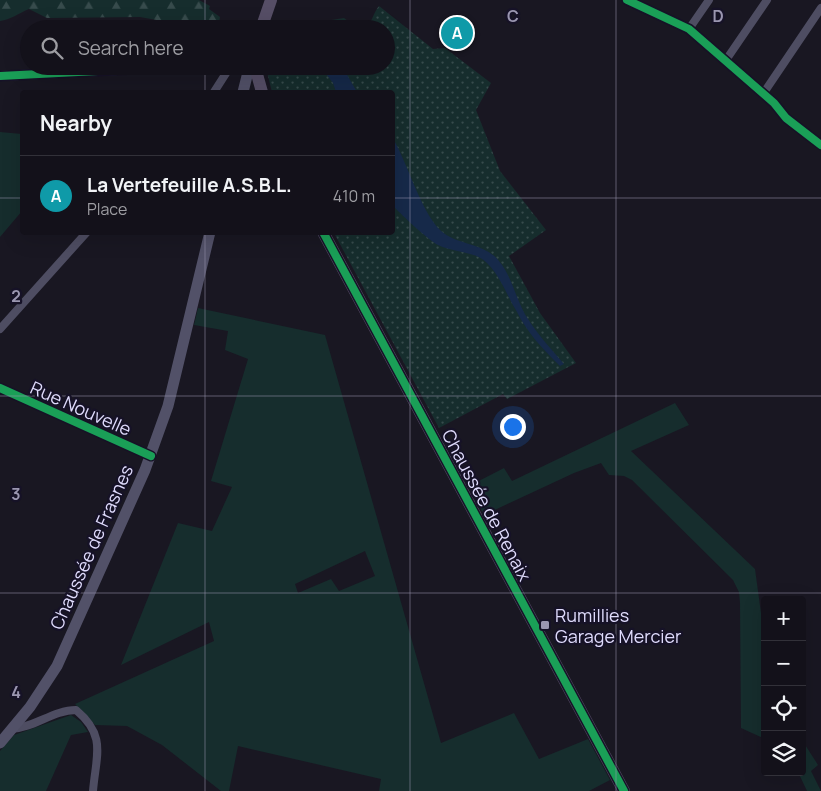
<!DOCTYPE html>
<html lang="en">
<head>
<meta charset="utf-8">
<style>
	body { margin:0; font-family:Manrope,sans-serif; background:#201f27; color:#f1f3f6 }
	.controls { position:absolute; right:15px; bottom:15px; display:grid; overflow:hidden; border-radius:5px; box-shadow:0 5px 20px #0002 }
	.controls button { width:45px; height:45px; display:grid; place-items:center; padding:0; border:0; border-bottom:1px solid #323139; background:#13111a; color:#f1f3f6; font:25px sans-serif }
	.you { position:absolute; left:512px; top:426px; width:18px; height:18px; margin:-12px; border:4px solid #fff; border-radius:50%; background:#1a73e8; box-shadow:0 0 0 8px #1a73e833 }
	.badge { display:grid; place-items:center; width:32px; height:32px; border-radius:50%; background:#1a73e8; color:#fff; font-size:16px; font-weight:700 }
	.pin { position:absolute; translate:-50% -50%; border:2px solid #fff; box-shadow:0 1px 5px #0006 }
	.list { margin:0; padding:0; list-style:none }
	h2 { display:flex; justify-content:space-between; align-items:center; height:65px; margin:0; padding:0 20px; font-size:21px }
	h2 small { font-size:16px; font-weight:400; color:#9d9da2 }
	.list li { display:grid; grid-template-columns:32px 1fr auto; gap:15px; align-items:center; box-sizing:border-box; height:80px; padding:0 20px; border-top:1px solid #323139 }
	.list b { display:block; font-size:19px; white-space:nowrap }
	.list p { margin:0; font-size:16px; white-space:nowrap; color:#9d9da2 }
	.list em { font-size:16px; font-style:normal; color:#9d9da2 }
	.icon { flex:none; width:28px; height:28px; fill:none; stroke:currentColor; stroke-width:2; stroke-linecap:round; stroke-linejoin:round }
	.map { position:relative; flex:none; width:821px; height:791px; overflow:hidden }
	.search { position:absolute; background:#13111a; box-shadow:0 5px 20px #0002; left:20px; top:20px; width:375px; height:55px; display:flex; align-items:center; gap:12px; box-sizing:border-box; padding:0 18px; border-radius:28px; color:#9d9da2; font-size:19px }
	.panel { position:absolute; background:#13111a; box-shadow:0 5px 20px #0002; left:20px; top:90px; width:375px; height:145px; border-radius:5px }
	.map>svg:first-child { display:block }
	.grass { fill:#162d2d; fill-rule:evenodd }
	.forest { fill:url(#forest-firs) }
	.garden { fill:url(#garden-dots) }
	.water { fill:#162949 }
	.lines { fill:none; stroke-linecap:round; stroke-linejoin:round }
	.minor { stroke:#4e4d62; stroke-width:8 }
	.tertiary { stroke:#4e4d62; stroke-width:10 }
	.secondary { stroke:#525168; stroke-width:11 }
	.primary { stroke:#564e66; stroke-width:12 }
	.cycleway-casing { stroke:#161227; stroke-width:11 }
	.cycleway { stroke:#1a9f57; stroke-width:8 }
	.grid { fill:none; stroke:#9a96b0; stroke-width:1; stroke-opacity:0.55 }
	.poi-dot { fill:#9a96b0; stroke:#161227; stroke-width:2 }
	.labels { text-anchor:middle; dominant-baseline:central; stroke-width:4.5; stroke-linejoin:round; paint-order:stroke }
	.street-label { font-size:18px; fill:#dfdbfc; stroke:#161227 }
	.poi-label { font-size:18px; fill:#dfdbfc; stroke:#161227; text-anchor:start }
	.grid-label { font-size:16px; text-anchor:middle; font-weight:bold; fill:#9a96b0; stroke:#161227; stroke-width:4.5; stroke-linejoin:round; paint-order:stroke }
</style>
</head>
<body>
<div class="map">
<svg width="821" height="791" viewBox="0 0 821 791">
	<defs>
		<pattern id="forest-firs" width="22" height="20" patternUnits="userSpaceOnUse" patternTransform="scale(1.25)"><rect width="22" height="20" fill="#162d2d"/><path d="M5 1l3.5 6h-7zM16 11l3.5 6h-7z" fill="#374b4c"/></pattern>
		<pattern id="garden-dots" width="8" height="8" patternUnits="userSpaceOnUse" patternTransform="scale(1.25)"><rect width="8" height="8" fill="#162d2d"/><path d="M2 2h.1M6 6h.1" fill="none" stroke="#374b4c" stroke-width="1.8" stroke-linecap="round"/></pattern>
	</defs>
	<rect width="100%" height="100%" fill="#191722"/>
	<g class="grass">
		<path d="M0,132L22,134V211L0,237Z"/>
		<path d="M198,308L325,335L441,743L514,713L539,759L588,739L610,780L589,791H379L381,779L238,746L229,791H221L162,745L127,726L95,725L75,704L214,641L209,622L121,665L178,523L212,531L232,487L211,481L248,359L225,350L228,331L194,325ZM365,551L375,576L339,591L331,579L298,593L295,584Z"/>
		<path d="M675,403L689,425L631,451L755,569L761,613L765,739L741,728L740,603L739,592L733,580L632,480L624,476L609,475L601,463L574,473L484,515L469,486L504,468L512,481Z"/>
		<path d="M71,715L81,722L88,732L71,735L46,791H0V751L14,735Z"/>
		<path d="M802,740L818,765L811,771L821,791H807L798,772H802Z"/>
	</g>
	<path class="forest" d="M0,0H199L210,6L209,9L220,17L218,29H176L173,23L140,17L47,18L29,9C19,13 10,20 0,21Z"/>
	<path class="garden" d="M379,6L433,49L445,48L491,83L476,110L500,171L546,230L509,256L540,313L576,363L507,399L503,394L439,428L334,233L392,232V92H272L266,68V66H386V29H310L313,23L344,18L357,28H366C373,21 373,13 379,6Z"/>
	<g class="water">
		<path d="M320,66H342L357,92H336L333,83Z"/>
		<path d="M392,137C407,160 423,220 445,234C461,245 486,244 499,261C513,278 516,301 528,319C538,335 552,350 564,364L560,366C543,349 528,334 517,312C507,296 501,277 487,263C476,251 454,253 438,245C427,239 403,216 394,207Z"/>
	</g>
	<g class="lines">
		<g class="minor">
			<path d="M627,0L689,29L774,103L786,118L820,145"/>
			<path d="M689,29L709,0"/>
			<path d="M726,60L767,0"/>
			<path d="M214,92L230,67"/>
			<path d="M763,94L821,8"/>
			<path d="M0,329L87,232"/>
			<path d="M0,388L151,456"/>
			<path d="M11,729C34,728 53,710 76,710C107,736 96,755 93,791"/>
		</g>
		<path class="tertiary" d="M0,76L137,69H239L245,66"/>
		<g class="secondary">
			<path d="M243,92L249,68"/>
			<path d="M0,743L30,707L57,666L145,470L168,406L210,232"/>
		</g>
		<g class="primary">
			<path d="M261,29L271,0"/>
			<path d="M255,67L262,92"/>
			<path d="M323,232L624,791"/>
		</g>
		<g class="cycleway-casing">
			<g id="cycleway">
				<path d="M627,0L689,29L774,103L786,118L821,145"/>
				<path d="M0,76L137,69H239L245,66"/>
				<path d="M323,232L624,791"/>
				<path d="M0,388L151,456"/>
			</g>
		</g>
		<use href="#cycleway" class="cycleway"/>
	</g>
	<path class="grid" d="M205,0V29M410,0V791M616,0V791M205,66V92M0,198H22M392,198H821M205,232V791M0,396H821M0,593H821"/>
	<rect class="poi-dot" x="540" y="620" width="10" height="10" rx="2.5"/>
	<g class="labels">
		<g class="street-label">
			<text transform="translate(81 408) rotate(24)">Rue Nouvelle</text>
			<text transform="translate(487 505) rotate(62)">Chaussée de Renaix</text>
			<text transform="translate(91 547) rotate(-66)">Chaussée de Frasnes</text>
		</g>
		<g class="poi-label">
			<text x="555" y="615">Rumillies<tspan x="555" dy="21">Garage Mercier</tspan></text>
		</g>
	</g>
	<g class="grid-label">
		<text x="513" y="22">C</text>
		<text x="718" y="22">D</text>
		<text x="16" y="302">2</text>
		<text x="16" y="500">3</text>
		<text x="16" y="698">4</text>
	</g>
</svg>
<div class="controls">
<button>+</button>
<button>−</button>
<button><svg class="icon" aria-label="locate" viewBox="0 0 24 24"><circle cx="12" cy="12" r="6"/><path d="M12 2v4M12 18v4M2 12h4M18 12h4"/></svg></button>
<button><svg class="icon" aria-label="layers" viewBox="0 0 24 24"><path d="M12 4l9 5-9 5-9-5zM3 14l9 5 9-5"/></svg></button>
</div>
<div class="you"></div>
<div class="pin badge" style="left:457px;top:33px;background:#0f9aa8">A</div>
<div class="search"><svg class="icon" aria-label="search" viewBox="0 0 24 24"><circle cx="10" cy="10" r="6"/><path d="M15 15l6 6"/></svg>Search here</div>
<section class="panel">
<h2>Nearby<small></small></h2>
<ul class="list">
<li><span class="badge" style="background:#0f9aa8">A</span><div><b>La Vertefeuille A.S.B.L.</b><p>Place</p></div><em>410 m</em></li>
</ul>
</section>
</div>
</body>
</html>
